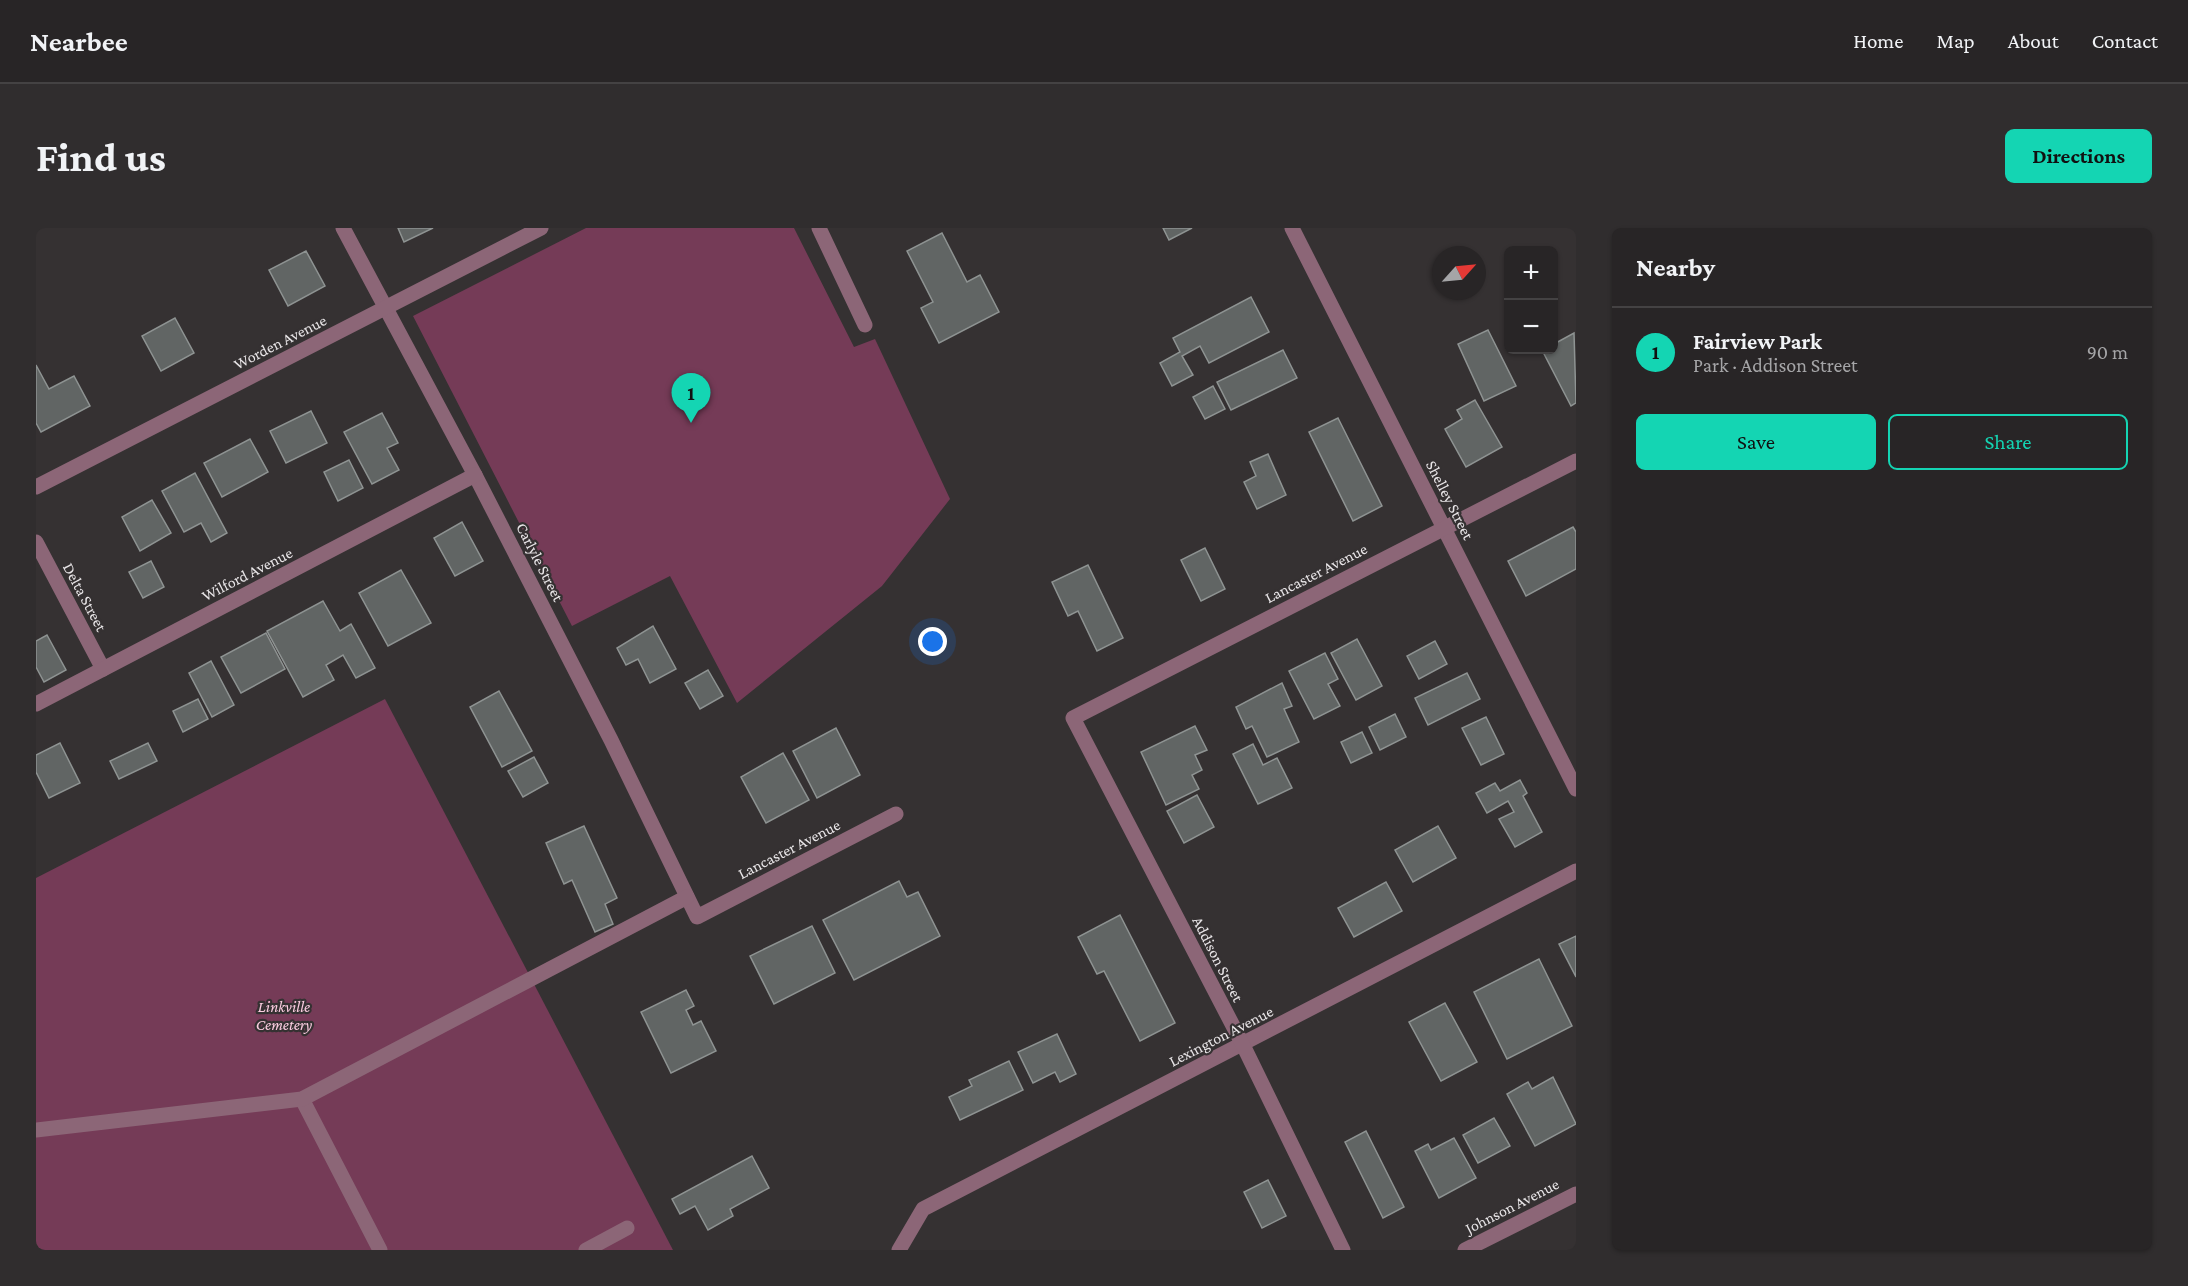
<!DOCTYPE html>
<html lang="en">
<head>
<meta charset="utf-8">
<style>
	body { margin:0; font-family:"Crimson Pro",serif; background:#302d2e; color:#f1f3f6 }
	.controls { position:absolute; right:18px; top:18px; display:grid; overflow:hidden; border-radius:9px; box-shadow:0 2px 4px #0004 }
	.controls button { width:54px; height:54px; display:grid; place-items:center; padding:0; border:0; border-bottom:2px solid #444243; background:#282526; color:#f1f3f6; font:30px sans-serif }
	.compass { position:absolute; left:1396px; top:18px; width:54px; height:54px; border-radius:50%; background:#282526; box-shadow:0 2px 4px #0004; rotate:63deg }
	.you { position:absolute; left:897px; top:414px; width:21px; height:21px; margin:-15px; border:4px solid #fff; border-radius:50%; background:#1a73e8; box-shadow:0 0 0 9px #1a73e833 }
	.badge { display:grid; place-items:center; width:39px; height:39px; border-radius:50%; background:#14d5b3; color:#111; font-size:20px; font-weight:700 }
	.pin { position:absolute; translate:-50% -50px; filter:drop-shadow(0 2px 3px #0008) }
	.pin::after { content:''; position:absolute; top:32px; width:21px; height:18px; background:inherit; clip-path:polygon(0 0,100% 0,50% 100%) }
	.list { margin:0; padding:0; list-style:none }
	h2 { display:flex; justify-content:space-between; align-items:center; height:78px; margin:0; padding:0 24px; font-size:26px }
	h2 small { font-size:20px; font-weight:400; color:#a5a5a7 }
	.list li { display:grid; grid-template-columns:39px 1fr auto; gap:18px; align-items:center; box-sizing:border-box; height:90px; padding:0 24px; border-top:2px solid #444243 }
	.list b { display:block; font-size:22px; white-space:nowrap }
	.list p { margin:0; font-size:20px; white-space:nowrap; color:#a5a5a7 }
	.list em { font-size:20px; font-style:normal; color:#a5a5a7 }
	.actions { display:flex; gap:12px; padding:18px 24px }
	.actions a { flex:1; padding:14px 0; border:2px solid #14d5b3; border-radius:9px; text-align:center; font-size:21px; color:#14d5b3 }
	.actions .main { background:#14d5b3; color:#111 }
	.map { position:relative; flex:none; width:1540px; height:1022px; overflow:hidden; border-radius:9px }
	header { display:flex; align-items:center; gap:36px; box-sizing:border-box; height:84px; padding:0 30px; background:#282526; border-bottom:2px solid #444243 }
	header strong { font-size:28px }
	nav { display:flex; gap:33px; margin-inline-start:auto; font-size:21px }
	.intro { display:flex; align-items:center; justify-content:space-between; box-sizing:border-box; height:144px; padding:0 36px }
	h1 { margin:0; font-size:42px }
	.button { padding:15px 27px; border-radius:9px; background:#14d5b3; color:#111; font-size:21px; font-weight:700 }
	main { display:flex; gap:36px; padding:0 36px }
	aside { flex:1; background:#282526; border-radius:9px; box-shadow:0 2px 4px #0004 }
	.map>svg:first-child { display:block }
	.green { fill:#753b57 }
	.building { fill:#616564; stroke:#8e9392; stroke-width:1.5 }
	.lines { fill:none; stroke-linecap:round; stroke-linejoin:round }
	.minor { stroke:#8c6677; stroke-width:15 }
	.labels { text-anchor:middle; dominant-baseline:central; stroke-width:4.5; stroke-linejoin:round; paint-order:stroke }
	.street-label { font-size:16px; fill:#e9e6e8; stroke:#353132 }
	.park-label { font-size:16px; font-style:italic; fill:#fccde1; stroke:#353132 }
</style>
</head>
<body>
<header>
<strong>Nearbee</strong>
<nav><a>Home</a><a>Map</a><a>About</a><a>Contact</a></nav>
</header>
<div class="intro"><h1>Find us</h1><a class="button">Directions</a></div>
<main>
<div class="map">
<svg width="1540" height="1022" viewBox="0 0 1540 1022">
	<rect width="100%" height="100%" fill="#353132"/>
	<g class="green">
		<path d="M550,0H758L818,119L839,111L914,271L846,358L701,475L634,348L536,398L377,88Z"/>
		<path d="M349,471L637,1022H0V650Z"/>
	</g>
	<g class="building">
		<path d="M362,0H397L368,14Z"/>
		<path d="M1127,0H1156L1133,12Z"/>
		<path d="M906,5L931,54L944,47L963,84L903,115L885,80L897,74L871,23Z"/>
		<path d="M270,23L289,58L252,78L233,42Z"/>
		<path d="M1215,69L1233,104L1173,135L1164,118L1146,128L1157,147L1136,158L1124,135L1144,124L1137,110Z"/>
		<path d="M139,90L158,125L125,143L106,108Z"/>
		<path d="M1452,102L1480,158L1448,173L1422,116Z"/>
		<path d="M1538,105L1540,175L1535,178L1506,122H1518V116Z"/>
		<path d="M1247,122L1261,150L1195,182L1181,154Z"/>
		<path d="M0,137L13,161L38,148L54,178L5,204L0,195Z"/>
		<path d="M1177,158L1189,181L1169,191L1157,169Z"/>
		<path d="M1439,172L1466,219L1430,239L1409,201L1426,191L1421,182Z"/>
		<path d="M275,183L291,215L250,235L234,203Z"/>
		<path d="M346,185L362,215L351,220L363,242L336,256L308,204Z"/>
		<path d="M1302,190L1346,278L1317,293L1273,204Z"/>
		<path d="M214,211L232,244L186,269L168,235Z"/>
		<path d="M1232,226L1250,267L1221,281L1208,254L1220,248L1214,234Z"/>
		<path d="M313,232L327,260L302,273L288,244Z"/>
		<path d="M159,245L191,305L175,314L165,295L148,304L126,263Z"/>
		<path d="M116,272L135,305L104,323L86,289Z"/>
		<path d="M426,294L447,333L419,348L398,310Z"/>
		<path d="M1537,299L1540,304V341L1490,368L1472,333Z"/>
		<path d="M1169,320L1189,361L1165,373L1145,332Z"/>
		<path d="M115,333L128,359L107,370L93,344Z"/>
		<path d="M1052,337L1087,410L1061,423L1042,383L1032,388L1016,354Z"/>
		<path d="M365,342L395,395L352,418L323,365Z"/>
		<path d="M287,373L304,403L315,396L339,440L320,450L307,427L290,437L298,452L267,469L231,403Z"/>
		<path d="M617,398L640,441L614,455L602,431L590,437L581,420Z"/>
		<path d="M230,405L249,441L205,465L185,429Z"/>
		<path d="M11,407L30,442L8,454L0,439V413Z"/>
		<path d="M1321,411L1346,458L1320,472L1295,425Z"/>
		<path d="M1399,413L1411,436L1383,451L1371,428Z"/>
		<path d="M1289,425L1302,451L1292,456L1304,478L1278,491L1253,443Z"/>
		<path d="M175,433L198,477L176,489L153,445Z"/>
		<path d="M672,442L687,468L664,481L649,455Z"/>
		<path d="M1431,445L1444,471L1392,497L1379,470Z"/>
		<path d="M1246,455L1256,478L1248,481L1263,514L1231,529L1216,498L1210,501L1200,479Z"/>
		<path d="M463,463L496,523L466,539L434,479Z"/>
		<path d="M162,471L172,491L147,504L137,483Z"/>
		<path d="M1359,486L1370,509L1344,522L1333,499Z"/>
		<path d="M1450,489L1468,526L1445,537L1426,500Z"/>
		<path d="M1159,498L1171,522L1159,527L1166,542L1156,547L1163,561L1130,577L1105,524Z"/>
		<path d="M800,500L824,547L781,570L757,523Z"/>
		<path d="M1326,504L1336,525L1315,535L1305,514Z"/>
		<path d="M24,515L44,555L13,570L0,544V527Z"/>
		<path d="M112,515L121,533L83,551L74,533Z"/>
		<path d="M1217,516L1227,537L1241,530L1256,560L1222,576L1197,526Z"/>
		<path d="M747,525L773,572L730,595L705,549Z"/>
		<path d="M498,529L512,555L487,569L472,543Z"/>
		<path d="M1484,552L1491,565L1487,568L1506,604L1479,619L1463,591L1478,584L1472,573L1451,585L1440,565L1459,555L1464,563Z"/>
		<path d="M1161,567L1178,599L1148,615L1131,583Z"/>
		<path d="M548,598L581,670L569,676L577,696L559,704L536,652L528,656L510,615Z"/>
		<path d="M1402,598L1420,630L1377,654L1359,622Z"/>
		<path d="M863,653L871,669L882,664L904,708L818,752L787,692Z"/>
		<path d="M1350,654L1366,683L1318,709L1302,680Z"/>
		<path d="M1084,687L1139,795L1104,813L1068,743L1061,746L1042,709Z"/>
		<path d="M776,698L799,745L738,776L714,728Z"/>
		<path d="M1540,708V749L1523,716Z"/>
		<path d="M1503,731L1536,798L1471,831L1438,764Z"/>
		<path d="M650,762L658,778L650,782L657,797L665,793L680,823L635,845L605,784Z"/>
		<path d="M1409,775L1441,834L1405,853L1373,794Z"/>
		<path d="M1021,806L1040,846L1024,854L1019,844L997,855L982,824Z"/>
		<path d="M973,833L987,862L924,892L913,869L936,858L933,852Z"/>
		<path d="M1517,849L1540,896L1499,918L1471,866L1492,854L1496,861Z"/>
		<path d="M1458,890L1474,918L1442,935L1427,907Z"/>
		<path d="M1330,903L1368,979L1347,990L1309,914Z"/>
		<path d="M1418,910L1440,950L1403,970L1379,923L1392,916L1395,922Z"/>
		<path d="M716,928L733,960L694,981L697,988L672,1002L659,978L644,986L636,971Z"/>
		<path d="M1232,952L1250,988L1226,1000L1208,964Z"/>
	</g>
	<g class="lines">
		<g class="minor">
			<path d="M307,0L439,247L575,512L661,689L860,586"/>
			<path d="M783,0L829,97"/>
			<path d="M1256,0L1540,561"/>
			<path d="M0,259L505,0"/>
			<path d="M0,314L67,441"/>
			<path d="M0,476L439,247"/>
			<path d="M266,871L344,1022"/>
			<path d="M0,902L266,871L651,669"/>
			<path d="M550,1022L591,1000"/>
			<path d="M863,1022L887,981L1540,643"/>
			<path d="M1307,1022L1207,817L1037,490L1540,233"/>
			<path d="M1429,1022L1540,966"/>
		</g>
	</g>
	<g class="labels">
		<g class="street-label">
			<text transform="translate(244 114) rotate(-27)">Worden Avenue</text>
			<text transform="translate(1414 272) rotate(63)">Shelley Street</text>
			<text transform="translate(504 334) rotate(63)">Carlyle Street</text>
			<text transform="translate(1280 345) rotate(-27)">Lancaster Avenue</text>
			<text transform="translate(211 346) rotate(-27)">Wilford Avenue</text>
			<text transform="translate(49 369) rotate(62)">Delta Street</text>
			<text transform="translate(753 621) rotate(-27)">Lancaster Avenue</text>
			<text transform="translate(1182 731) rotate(63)">Addison Street</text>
			<text transform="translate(1185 808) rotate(-27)">Lexington Avenue</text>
			<text transform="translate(1476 978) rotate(-27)">Johnson Avenue</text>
		</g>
		<g class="park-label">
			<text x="248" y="778">Linkville<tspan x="248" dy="18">Cemetery</tspan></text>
		</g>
	</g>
</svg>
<div class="controls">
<button>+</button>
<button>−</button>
</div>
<svg class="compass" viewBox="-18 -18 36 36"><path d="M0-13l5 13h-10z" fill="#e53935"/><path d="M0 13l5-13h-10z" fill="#a5a5a7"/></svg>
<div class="you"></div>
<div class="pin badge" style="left:655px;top:195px">1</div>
</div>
<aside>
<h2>Nearby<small></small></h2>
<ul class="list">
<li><span class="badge">1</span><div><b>Fairview Park</b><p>Park · Addison Street</p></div><em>90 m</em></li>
</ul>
<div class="actions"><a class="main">Save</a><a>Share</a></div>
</aside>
</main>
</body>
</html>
